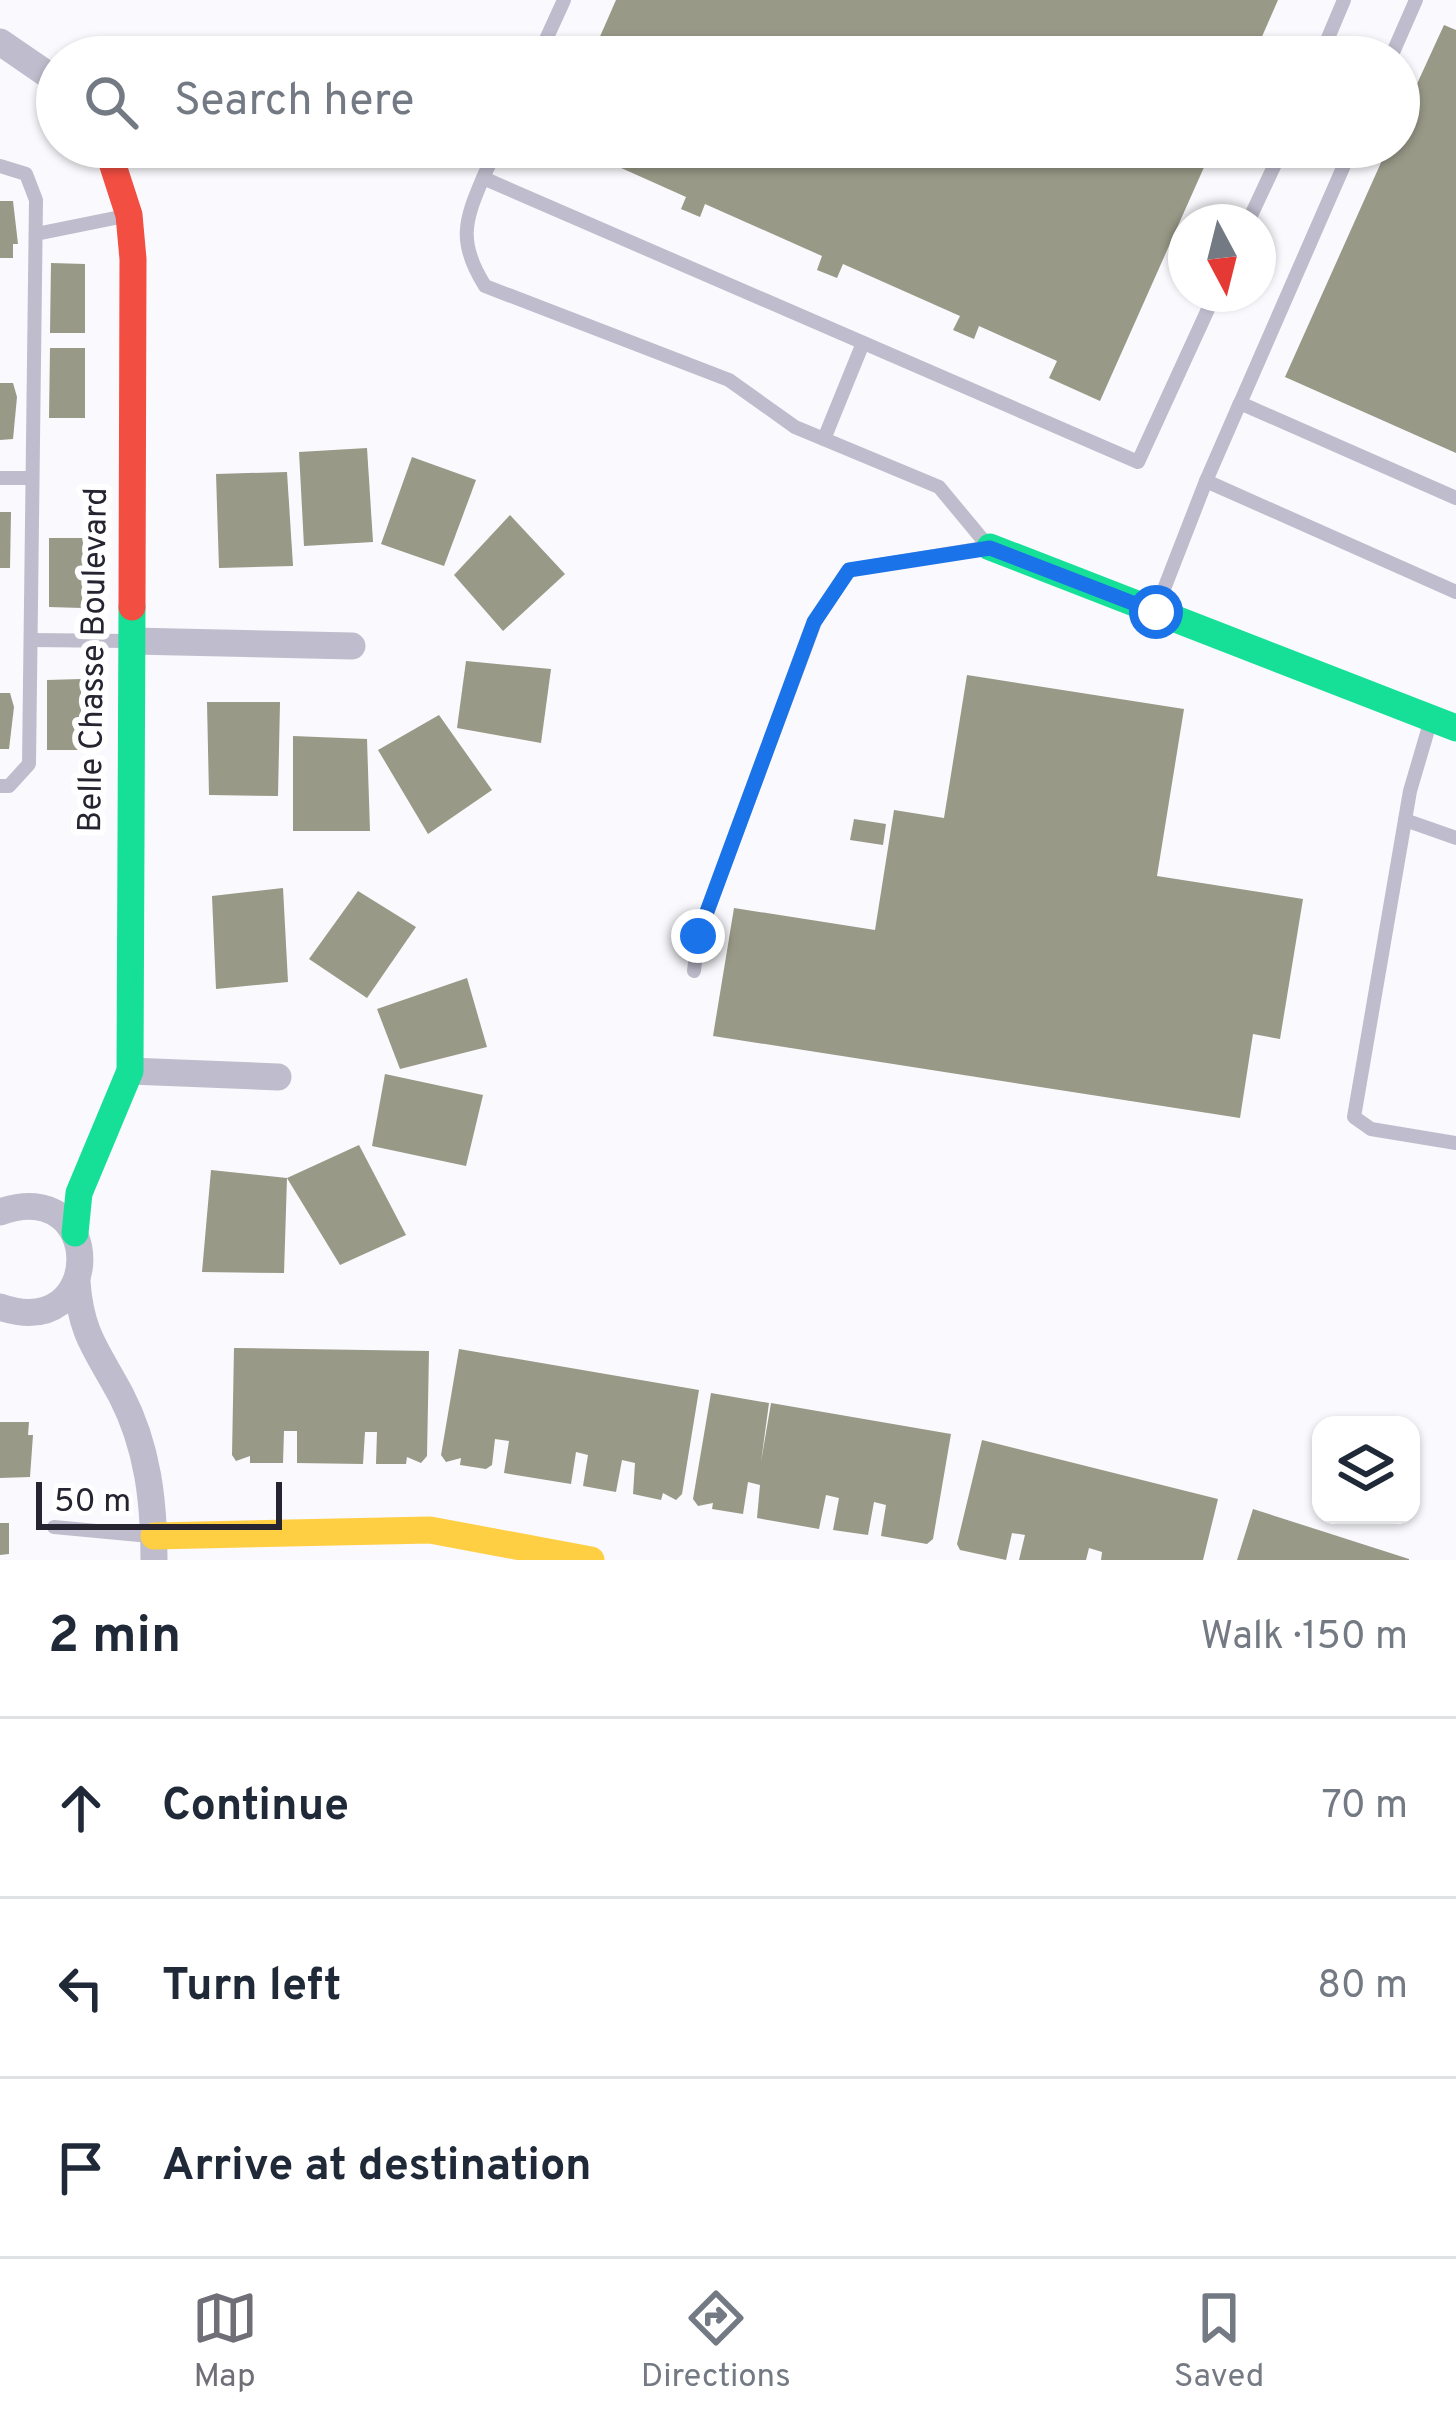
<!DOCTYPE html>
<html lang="en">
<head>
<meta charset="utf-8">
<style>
	body { margin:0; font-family:Overpass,sans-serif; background:#f2f2f3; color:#1f2937 }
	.controls { position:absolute; right:36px; bottom:36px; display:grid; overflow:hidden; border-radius:24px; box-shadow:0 3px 9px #0004 }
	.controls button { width:108px; height:108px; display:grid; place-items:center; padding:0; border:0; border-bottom:3px solid #e0e1e3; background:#fff; color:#1f2937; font:60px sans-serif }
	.compass { position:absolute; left:1168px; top:204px; width:108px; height:108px; border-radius:50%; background:#fff; box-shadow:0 3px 9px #0004; rotate:173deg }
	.scale { position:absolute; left:36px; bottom:30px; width:246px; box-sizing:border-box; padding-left:12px; border:6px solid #262430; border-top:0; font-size:33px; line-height:42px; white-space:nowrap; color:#262430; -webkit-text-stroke:9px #fff; paint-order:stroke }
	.stop { position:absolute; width:36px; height:36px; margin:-27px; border:9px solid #1a73e8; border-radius:50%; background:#fff }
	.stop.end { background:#1a73e8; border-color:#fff; box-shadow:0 3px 12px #0008 }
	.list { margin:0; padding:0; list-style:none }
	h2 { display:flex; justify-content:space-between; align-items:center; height:156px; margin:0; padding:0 48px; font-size:51px }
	h2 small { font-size:39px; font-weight:400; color:#747a83 }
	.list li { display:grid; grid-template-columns:78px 1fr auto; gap:36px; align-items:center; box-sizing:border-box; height:180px; padding:0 48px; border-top:3px solid #e0e1e3 }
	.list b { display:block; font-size:45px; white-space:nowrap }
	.list em { font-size:39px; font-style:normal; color:#747a83 }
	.icon { flex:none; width:66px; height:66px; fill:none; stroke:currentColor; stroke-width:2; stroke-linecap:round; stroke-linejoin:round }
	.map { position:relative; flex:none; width:1456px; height:1560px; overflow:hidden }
	.search { position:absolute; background:#fff; box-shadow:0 3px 9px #0004; left:36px; right:36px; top:36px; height:132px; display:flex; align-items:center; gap:30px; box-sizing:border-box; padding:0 42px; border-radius:66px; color:#747a83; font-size:45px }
	.sheet { height:696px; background:#fff }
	nav { display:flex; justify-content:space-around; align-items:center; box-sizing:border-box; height:168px; border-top:3px solid #e0e1e3; background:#fff; font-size:33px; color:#747a83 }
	nav a { display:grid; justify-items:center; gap:6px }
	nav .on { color:#706f78 }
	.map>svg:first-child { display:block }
	.building { fill:#989987 }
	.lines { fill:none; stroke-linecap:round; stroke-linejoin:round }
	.lane { stroke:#bfbdcd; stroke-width:14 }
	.street { stroke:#bfbdcd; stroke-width:27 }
	.fast { stroke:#16e098; stroke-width:27 }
	.slow { stroke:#ffcf43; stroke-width:27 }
	.jam { stroke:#f24e42; stroke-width:27 }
	.route { stroke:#1a73e8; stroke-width:15 }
	.labels { text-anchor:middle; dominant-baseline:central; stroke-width:12; stroke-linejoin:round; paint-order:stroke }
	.street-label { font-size:33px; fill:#262430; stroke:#fff }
</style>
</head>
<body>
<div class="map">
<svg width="1456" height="1560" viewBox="0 0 1456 1560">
	<rect width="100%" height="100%" fill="#faf9fd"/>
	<g class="building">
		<path d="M616,0H1278L1253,57H591Z"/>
		<path d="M1444,25L1456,30V453L1285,377L1388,147H1399V123Z"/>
		<path d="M551,147H1213L1100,401L1049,378L1057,361L979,326L974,339L953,330L960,316L843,264L837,278L817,270L822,256L705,204L700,217L681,209L686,197L581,150L574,165L548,153Z"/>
		<path d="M0,201H13L18,244H13V258H0Z"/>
		<path d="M51,263L85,264V333H50Z"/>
		<path d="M50,348H85V418H49Z"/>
		<path d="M0,383H13L17,397L13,439L0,440Z"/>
		<path d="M367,448L373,542L304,546L299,452Z"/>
		<path d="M412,457L476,480L444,566L381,544Z"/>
		<path d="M287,472L293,566L219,568L216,474Z"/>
		<path d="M0,512H11L10,568H0Z"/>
		<path d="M510,515L565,574L503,631L454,575Z"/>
		<path d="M49,538H83L82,608L49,607Z"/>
		<path d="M466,661L551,669L541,743L457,728Z"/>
		<path d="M967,675L1184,709L1157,876L1303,899L1280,1039L1253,1034L1240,1118L713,1036L734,908L875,930L894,810L944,818Z"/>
		<path d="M81,679V750H47V680Z"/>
		<path d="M0,693H10L14,707L9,749H0Z"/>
		<path d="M207,702H280L278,796L209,795Z"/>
		<path d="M439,715L492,790L428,834L378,750Z"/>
		<path d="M293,736L367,739L370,831H293Z"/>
		<path d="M854,819L886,824L883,845L850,840Z"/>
		<path d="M283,888L288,982L216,989L212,896Z"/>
		<path d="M358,891L416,927L367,998L309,959Z"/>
		<path d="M467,978L487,1047L400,1069L377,1009Z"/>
		<path d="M385,1074L483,1095L466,1166L372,1146Z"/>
		<path d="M359,1145L406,1235L340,1265L287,1178Z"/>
		<path d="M211,1170L287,1178L284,1273L202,1272Z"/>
		<path d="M234,1348L429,1351L427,1456L421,1463L407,1457L406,1464H376L377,1432H365L363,1464L297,1463V1431H284L283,1463H250V1456L236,1461L232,1455Z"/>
		<path d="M459,1349L699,1390L682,1494L676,1500L663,1493L661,1500L633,1494L635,1463L622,1460L616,1492L583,1486L588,1455L576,1452L571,1484L504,1473L509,1441L495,1439L492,1465L486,1469L460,1465L461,1458L446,1462L441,1455Z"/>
		<path d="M711,1393L769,1403L761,1462L771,1403L951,1434L933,1539L927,1544L881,1536L886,1505L874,1502L868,1535L833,1530L839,1498L826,1495L819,1529L757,1518L760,1485L748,1482L743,1514L712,1509L713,1503L698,1506L693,1499Z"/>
		<path d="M0,1422H29L28,1435H33L30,1477L0,1478Z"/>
		<path d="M982,1440L1218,1499L1203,1560H1101L1102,1552L1089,1548L1086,1560H1019L1025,1535L1012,1533L1006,1560L960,1550L957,1544Z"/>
		<path d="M1253,1509L1409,1559V1560H1237Z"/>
		<path d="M0,1523H9V1554L0,1555Z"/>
	</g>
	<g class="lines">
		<g class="lane">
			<path d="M538,57L564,0"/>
			<path d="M1320,57L1344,0"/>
			<path d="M1391,57L1416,0"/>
			<path d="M0,166L26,174L36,200L29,764L9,786H0"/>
			<path d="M483,178L497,147"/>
			<path d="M1248,222L1283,147"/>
			<path d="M36,234L125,216"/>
			<path d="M1238,408L1352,147"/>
			<path d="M824,439L863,343"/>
			<path d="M0,478H32"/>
			<path d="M1206,481L1240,403L1456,498"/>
			<path d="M988,546L939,487L795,427L729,380L485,286C458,243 464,222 483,178L1138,462L1215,294"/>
			<path d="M1157,607L1206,481L1456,592"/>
			<path d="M31,640L128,641"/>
			<path d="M1430,723L1410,791L1354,1117L1371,1129L1456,1143"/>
			<path d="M1405,820L1456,838"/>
			<path d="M694,971L698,936L815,622L849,570L990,547"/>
			<path d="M54,1527L150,1536"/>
		</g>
		<g class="street">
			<path d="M0,42L57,81"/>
			<path d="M132,641L352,646"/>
			<path d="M130,1071L278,1077"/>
			<path d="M0,1212C106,1174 107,1344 0,1307"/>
			<path d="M77,1282C81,1335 97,1350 121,1395C148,1447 154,1502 154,1560"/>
		</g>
		<g class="fast">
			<path d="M990,547L1456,728"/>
			<path d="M75,1233L79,1193L130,1071L132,607"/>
		</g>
		<path class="slow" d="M154,1536L430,1530L591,1560"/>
		<path class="jam" d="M107,147L129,215L133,259L132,607"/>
	</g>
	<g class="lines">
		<path class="route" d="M698,936L814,622L849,570L990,548L1156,612"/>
	</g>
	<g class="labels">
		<g class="street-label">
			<text transform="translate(95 660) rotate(-89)">Belle Chasse Boulevard</text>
		</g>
	</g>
</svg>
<div class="controls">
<button><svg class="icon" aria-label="layers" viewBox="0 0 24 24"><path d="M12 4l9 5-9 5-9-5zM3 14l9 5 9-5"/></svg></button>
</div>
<svg class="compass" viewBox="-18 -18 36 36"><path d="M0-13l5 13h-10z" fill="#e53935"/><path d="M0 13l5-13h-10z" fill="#747a83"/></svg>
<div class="scale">50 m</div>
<div class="stop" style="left:1156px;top:612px"></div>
<div class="stop end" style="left:698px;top:936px"></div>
<div class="search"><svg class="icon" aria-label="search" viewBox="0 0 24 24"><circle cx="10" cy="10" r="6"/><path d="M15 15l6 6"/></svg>Search here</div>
</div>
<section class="sheet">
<h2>2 min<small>Walk · 150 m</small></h2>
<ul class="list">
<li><svg class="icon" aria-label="ahead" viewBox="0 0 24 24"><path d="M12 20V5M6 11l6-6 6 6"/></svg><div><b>Continue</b></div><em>70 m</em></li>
<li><svg class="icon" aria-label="left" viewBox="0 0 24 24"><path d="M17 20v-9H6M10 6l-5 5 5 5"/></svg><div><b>Turn left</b></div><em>80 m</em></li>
<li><svg class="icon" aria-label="arrive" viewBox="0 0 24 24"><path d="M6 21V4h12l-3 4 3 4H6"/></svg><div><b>Arrive at destination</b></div></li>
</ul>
</section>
<nav>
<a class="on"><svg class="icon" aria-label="map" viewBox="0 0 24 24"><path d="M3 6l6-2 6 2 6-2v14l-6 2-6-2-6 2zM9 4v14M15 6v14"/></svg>Map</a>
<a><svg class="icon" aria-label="directions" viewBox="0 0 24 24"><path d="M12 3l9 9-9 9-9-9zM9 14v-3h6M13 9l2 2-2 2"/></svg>Directions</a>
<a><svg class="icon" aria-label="saved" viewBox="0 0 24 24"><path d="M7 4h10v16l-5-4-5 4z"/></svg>Saved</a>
</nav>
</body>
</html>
